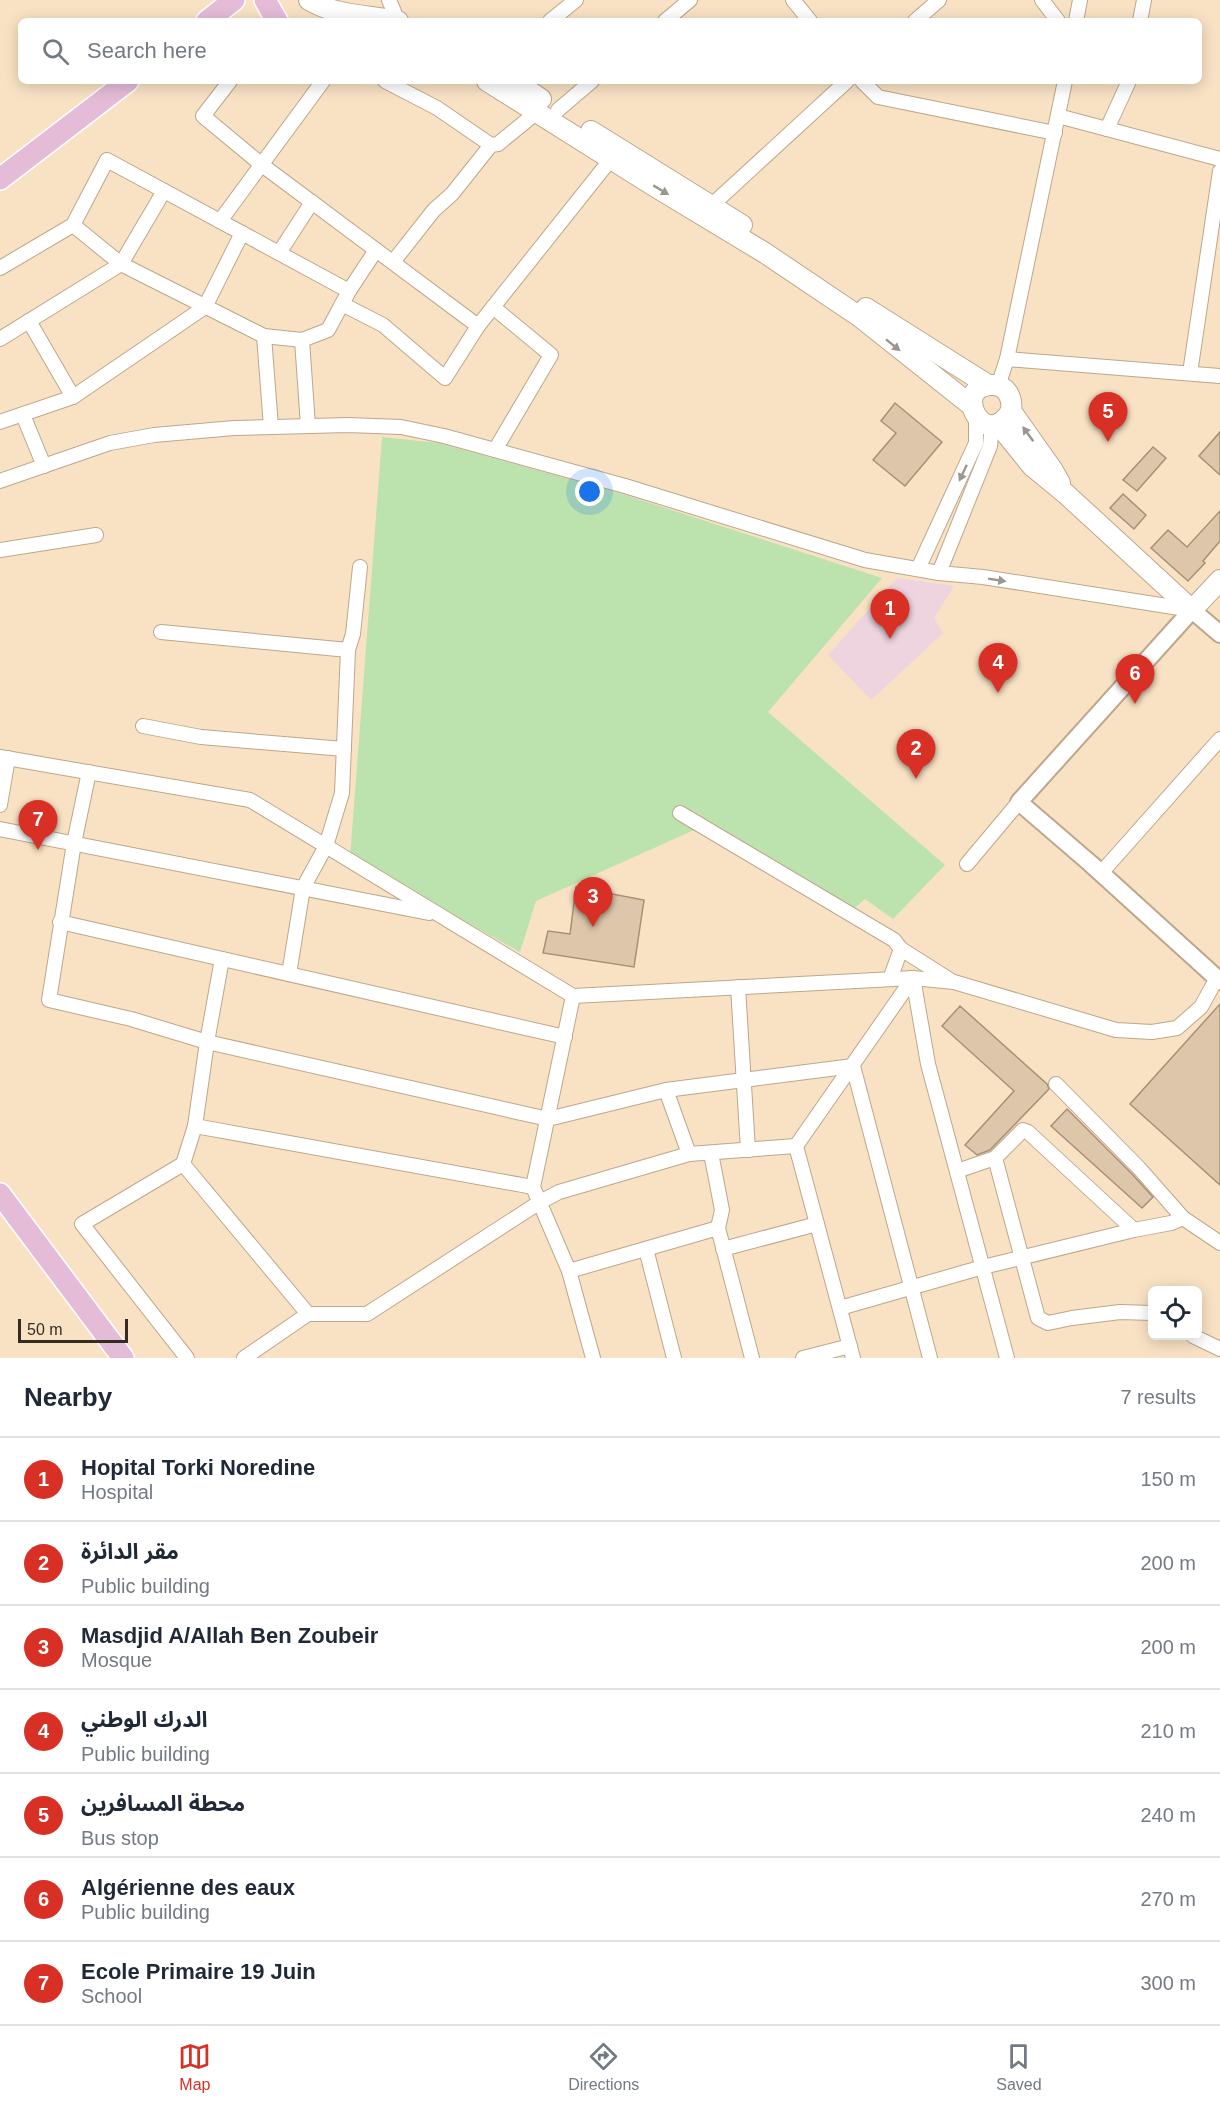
<!DOCTYPE html>
<html lang="en">
<head>
<meta charset="utf-8">
<style>
	body { margin:0; font-family:Arial,"Noto Sans Arabic",sans-serif; background:#f2f2f3; color:#1f2937 }
	.controls { position:absolute; right:18px; bottom:18px; display:grid; overflow:hidden; border-radius:9px; box-shadow:0 3px 15px #0003 }
	.controls button { width:54px; height:54px; display:grid; place-items:center; padding:0; border:0; border-bottom:2px solid #e0e1e3; background:#fff; color:#1f2937; font:30px sans-serif }
	.scale { position:absolute; left:18px; bottom:15px; width:110px; box-sizing:border-box; padding-left:6px; border:3px solid #352c21; border-top:0; font-size:16px; line-height:21px; white-space:nowrap; color:#352c21; -webkit-text-stroke:4px #f9e2c4; paint-order:stroke }
	.you { position:absolute; left:590px; top:492px; width:21px; height:21px; margin:-15px; border:4px solid #fff; border-radius:50%; background:#1a73e8; box-shadow:0 0 0 9px #1a73e833 }
	.badge { display:grid; place-items:center; width:39px; height:39px; border-radius:50%; background:#d93025; color:#fff; font-size:20px; font-weight:700 }
	.pin { position:absolute; translate:-50% -50px; filter:drop-shadow(0 2px 3px #0008) }
	.pin::after { content:''; position:absolute; top:32px; width:21px; height:18px; background:inherit; clip-path:polygon(0 0,100% 0,50% 100%) }
	.list { margin:0; padding:0; list-style:none }
	h2 { display:flex; justify-content:space-between; align-items:center; height:78px; margin:0; padding:0 24px; font-size:26px }
	h2 small { font-size:20px; font-weight:400; color:#747a83 }
	.list li { display:grid; grid-template-columns:39px 1fr auto; gap:18px; align-items:center; box-sizing:border-box; height:84px; padding:0 24px; border-top:2px solid #e0e1e3 }
	.list b { display:block; font-size:22px; white-space:nowrap }
	.list p { margin:0; font-size:20px; white-space:nowrap; color:#747a83 }
	.list em { font-size:20px; font-style:normal; color:#747a83 }
	.icon { flex:none; width:33px; height:33px; fill:none; stroke:currentColor; stroke-width:2; stroke-linecap:round; stroke-linejoin:round }
	.map { position:relative; flex:none; width:1220px; height:1358px; overflow:hidden }
	.search { position:absolute; background:#fff; box-shadow:0 3px 15px #0003; left:18px; right:18px; top:18px; height:66px; display:flex; align-items:center; gap:15px; box-sizing:border-box; padding:0 21px; border-radius:9px; color:#747a83; font-size:22px }
	.sheet { height:666px; background:#fff }
	nav { display:flex; justify-content:space-around; align-items:center; box-sizing:border-box; height:84px; border-top:2px solid #e0e1e3; background:#fff; font-size:16px; color:#747a83 }
	nav a { display:grid; justify-items:center; gap:3px }
	nav .on { color:#d93025 }
	.map>svg:first-child { display:block }
	.medical { fill:#edd4de }
	.green { fill:#bce3ae }
	.building { fill:#ddc6aa; stroke:#a79176; stroke-width:1.5 }
	.lines { fill:none; stroke-linecap:round; stroke-linejoin:round }
	.minor-casing { stroke:#bda78b; stroke-width:16 }
	.tertiary-casing { stroke:#bda78b; stroke-width:20 }
	.secondary-casing { stroke:#bda78b; stroke-width:22 }
	.primary-casing { stroke:#fff; stroke-width:24 }
	.minor { stroke:#fff; stroke-width:14 }
	.tertiary { stroke:#fff; stroke-width:16 }
	.secondary { stroke:#fff; stroke-width:20 }
	.primary { stroke:#e5bcd8; stroke-width:21 }
	.oneway { fill:#9a9690 }
</style>
</head>
<body>
<div class="map">
<svg width="1220" height="1358" viewBox="0 0 1220 1358">
	<rect width="100%" height="100%" fill="#f9e2c4"/>
	<path class="medical" d="M897,578L954,586L934,618L943,633L871,700L828,655Z"/>
	<path class="green" d="M382,437L439,443L616,492L882,578L768,712L945,865L893,919L865,899L850,912L710,832L692,831L536,901L520,952L350,858Z"/>
	<g class="building">
		<path d="M895,403L942,442L905,486L873,460L896,433L881,421Z"/>
		<path d="M1220,432V475L1199,456Z"/>
		<path d="M1153,447L1166,458L1137,491L1123,480Z"/>
		<path d="M1123,494L1146,515L1134,529L1110,508Z"/>
		<path d="M1220,511V541L1203,561L1205,563L1188,581L1151,548L1168,530L1187,547Z"/>
		<path d="M576,887L644,900L634,967L543,953L548,931L570,934Z"/>
		<path d="M1220,1004V1185L1130,1104Z"/>
		<path d="M960,1006L1047,1084L1049,1089L990,1150L977,1155L965,1145L1014,1091L942,1026Z"/>
		<path d="M1067,1109L1132,1174L1153,1197L1142,1208L1051,1126Z"/>
	</g>
	<g class="lines">
		<g class="minor-casing">
			<g id="minor">
				<path d="M389,0L398,21"/>
				<path d="M793,0L810,21"/>
				<path d="M1042,0L1058,21"/>
				<path d="M550,21L576,0"/>
				<path d="M665,21L690,0"/>
				<path d="M915,21L939,0"/>
				<path d="M1076,21L1080,0"/>
				<path d="M1140,21L1144,0"/>
				<path d="M230,81L203,116L262,165L478,326L611,159"/>
				<path d="M385,81L437,108L491,145"/>
				<path d="M862,81L878,97L1055,133"/>
				<path d="M558,110L592,81"/>
				<path d="M1058,116L1220,159"/>
				<path d="M1107,129L1129,81"/>
				<path d="M712,205L847,81"/>
				<path d="M220,221L323,81"/>
				<path d="M279,253L312,202"/>
				<path d="M393,262L434,210L452,194L491,145L498,144L537,112"/>
				<path d="M0,268L73,225L107,160L349,291L328,330L302,340L264,336L121,264L73,225"/>
				<path d="M349,291L376,250"/>
				<path d="M342,304L383,325L445,378L478,326"/>
				<path d="M493,307L551,355L495,450"/>
				<path d="M29,321L73,397"/>
				<path d="M264,336L271,427"/>
				<path d="M0,339L121,264L164,191"/>
				<path d="M302,340L308,426"/>
				<path d="M1007,359L1220,376"/>
				<path d="M1190,373L1220,171"/>
				<path d="M998,386L1007,359L1065,81"/>
				<path d="M23,415L44,466"/>
				<path d="M0,422L73,397L205,307L242,233"/>
				<path d="M0,481L110,443L154,435L234,428L348,425L401,427L444,436L625,486L865,560L939,573L983,577L1192,610"/>
				<path d="M0,550L96,535"/>
				<path d="M918,569L976,443V417"/>
				<path d="M939,573L990,446L992,425"/>
				<path d="M161,632L348,650"/>
				<path d="M143,726L201,737L344,749"/>
				<path d="M0,757L250,800L573,996"/>
				<path d="M89,772L74,843L49,1000L131,1019L207,1042L548,1119L666,1090L853,1066L930,1358"/>
				<path d="M0,805L8,758"/>
				<path d="M680,813L894,940L901,949L890,979"/>
				<path d="M0,829L429,913"/>
				<path d="M967,864L1019,802"/>
				<path d="M1101,873L1220,739"/>
				<path d="M60,922L565,1037"/>
				<path d="M901,949L950,980"/>
				<path d="M289,974L303,888L326,846L342,793L348,650L353,634L360,567"/>
				<path d="M738,987L748,1150"/>
				<path d="M1056,1084L1139,1168L1183,1218L1220,1243"/>
				<path d="M666,1090L689,1154"/>
				<path d="M195,1126L533,1187"/>
				<path d="M711,1153L722,1210L718,1228"/>
				<path d="M995,1158L1038,1318L1048,1323L1072,1318L1120,1312L1152,1313"/>
				<path d="M183,1164L195,1126L207,1042L222,959"/>
				<path d="M957,1171L995,1158L1023,1130L1028,1132L1134,1230"/>
				<path d="M646,1249L674,1358"/>
				<path d="M723,1249L817,1224"/>
				<path d="M569,1271L718,1228L752,1358"/>
				<path d="M840,1308L983,1267L1134,1230L1171,1223L1183,1218"/>
				<path d="M1193,1336L1220,1349"/>
				<path d="M187,1358L82,1224L183,1164L308,1314"/>
				<path d="M244,1358L308,1314H367L540,1202L559,1192L689,1154L796,1146"/>
				<path d="M593,1358L569,1271L533,1187L573,996L913,978L954,982L1116,1030L1152,1032L1177,1028L1201,1007L1217,978"/>
				<path d="M803,1358L850,1346"/>
				<path d="M853,1358L796,1146L913,978L928,1064L1007,1358"/>
			</g>
		</g>
		<g class="tertiary-casing">
			<path id="tertiary" d="M1220,634L1192,610L1019,802L1091,864L1220,981"/>
		</g>
		<g class="secondary-casing">
			<g id="secondary">
				<path d="M309,0C335,16 369,15 398,21"/>
				<path d="M487,81L654,186L765,253L860,317L972,406"/>
				<path d="M514,81L541,99"/>
				<path d="M591,131L742,225"/>
				<path d="M866,308L988,385"/>
				<path d="M1011,411C985,454 950,387 991,385C1006,384 1013,397 1011,411L1052,469L1060,483"/>
				<path d="M998,424L1032,466L1066,494L1192,610L1220,580"/>
			</g>
		</g>
		<g class="primary-casing">
			<g id="primary">
				<path d="M265,0L277,21"/>
				<path d="M207,21L234,0"/>
				<path d="M0,179L128,81"/>
				<path d="M0,1194L123,1358"/>
			</g>
		</g>
		<use href="#minor" class="minor"/>
		<use href="#tertiary" class="tertiary"/>
		<use href="#secondary" class="secondary"/>
		<use href="#primary" class="primary"/>
	</g>
	<defs><path id="oneway-solid" d="M-6-.8H1V-3.2L6.5 0L1 3.2V.8H-6Z" transform="scale(1.5)"/></defs>
	<g class="oneway">
		<use href="#oneway-solid" transform="translate(661 190) rotate(31)"/>
		<use href="#oneway-solid" transform="translate(893 345) rotate(39)"/>
		<use href="#oneway-solid" transform="translate(1028 434) rotate(-126)"/>
		<use href="#oneway-solid" transform="translate(963 473) rotate(115)"/>
		<use href="#oneway-solid" transform="translate(997 580) rotate(9)"/>
	</g>
</svg>
<div class="controls">
<button><svg class="icon" aria-label="locate" viewBox="0 0 24 24"><circle cx="12" cy="12" r="6"/><path d="M12 2v4M12 18v4M2 12h4M18 12h4"/></svg></button>
</div>
<div class="scale">50 m</div>
<div class="you"></div>
<div class="pin badge" style="left:890px;top:639px">1</div>
<div class="pin badge" style="left:916px;top:779px">2</div>
<div class="pin badge" style="left:593px;top:927px">3</div>
<div class="pin badge" style="left:998px;top:693px">4</div>
<div class="pin badge" style="left:1108px;top:442px">5</div>
<div class="pin badge" style="left:1135px;top:704px">6</div>
<div class="pin badge" style="left:38px;top:850px">7</div>
<div class="search"><svg class="icon" aria-label="search" viewBox="0 0 24 24"><circle cx="10" cy="10" r="6"/><path d="M15 15l6 6"/></svg>Search here</div>
</div>
<section class="sheet">
<h2>Nearby<small>7 results</small></h2>
<ul class="list">
<li><span class="badge">1</span><div><b>Hopital Torki Noredine</b><p>Hospital</p></div><em>150 m</em></li>
<li><span class="badge">2</span><div><b>مقر الدائرة</b><p>Public building</p></div><em>200 m</em></li>
<li><span class="badge">3</span><div><b>Masdjid A/Allah Ben Zoubeir</b><p>Mosque</p></div><em>200 m</em></li>
<li><span class="badge">4</span><div><b>الدرك الوطني</b><p>Public building</p></div><em>210 m</em></li>
<li><span class="badge">5</span><div><b>محطة المسافرين</b><p>Bus stop</p></div><em>240 m</em></li>
<li><span class="badge">6</span><div><b>Algérienne des eaux</b><p>Public building</p></div><em>270 m</em></li>
<li><span class="badge">7</span><div><b>Ecole Primaire 19 Juin</b><p>School</p></div><em>300 m</em></li>
</ul>
</section>
<nav>
<a class="on"><svg class="icon" aria-label="map" viewBox="0 0 24 24"><path d="M3 6l6-2 6 2 6-2v14l-6 2-6-2-6 2zM9 4v14M15 6v14"/></svg>Map</a>
<a><svg class="icon" aria-label="directions" viewBox="0 0 24 24"><path d="M12 3l9 9-9 9-9-9zM9 14v-3h6M13 9l2 2-2 2"/></svg>Directions</a>
<a><svg class="icon" aria-label="saved" viewBox="0 0 24 24"><path d="M7 4h10v16l-5-4-5 4z"/></svg>Saved</a>
</nav>
</body>
</html>
